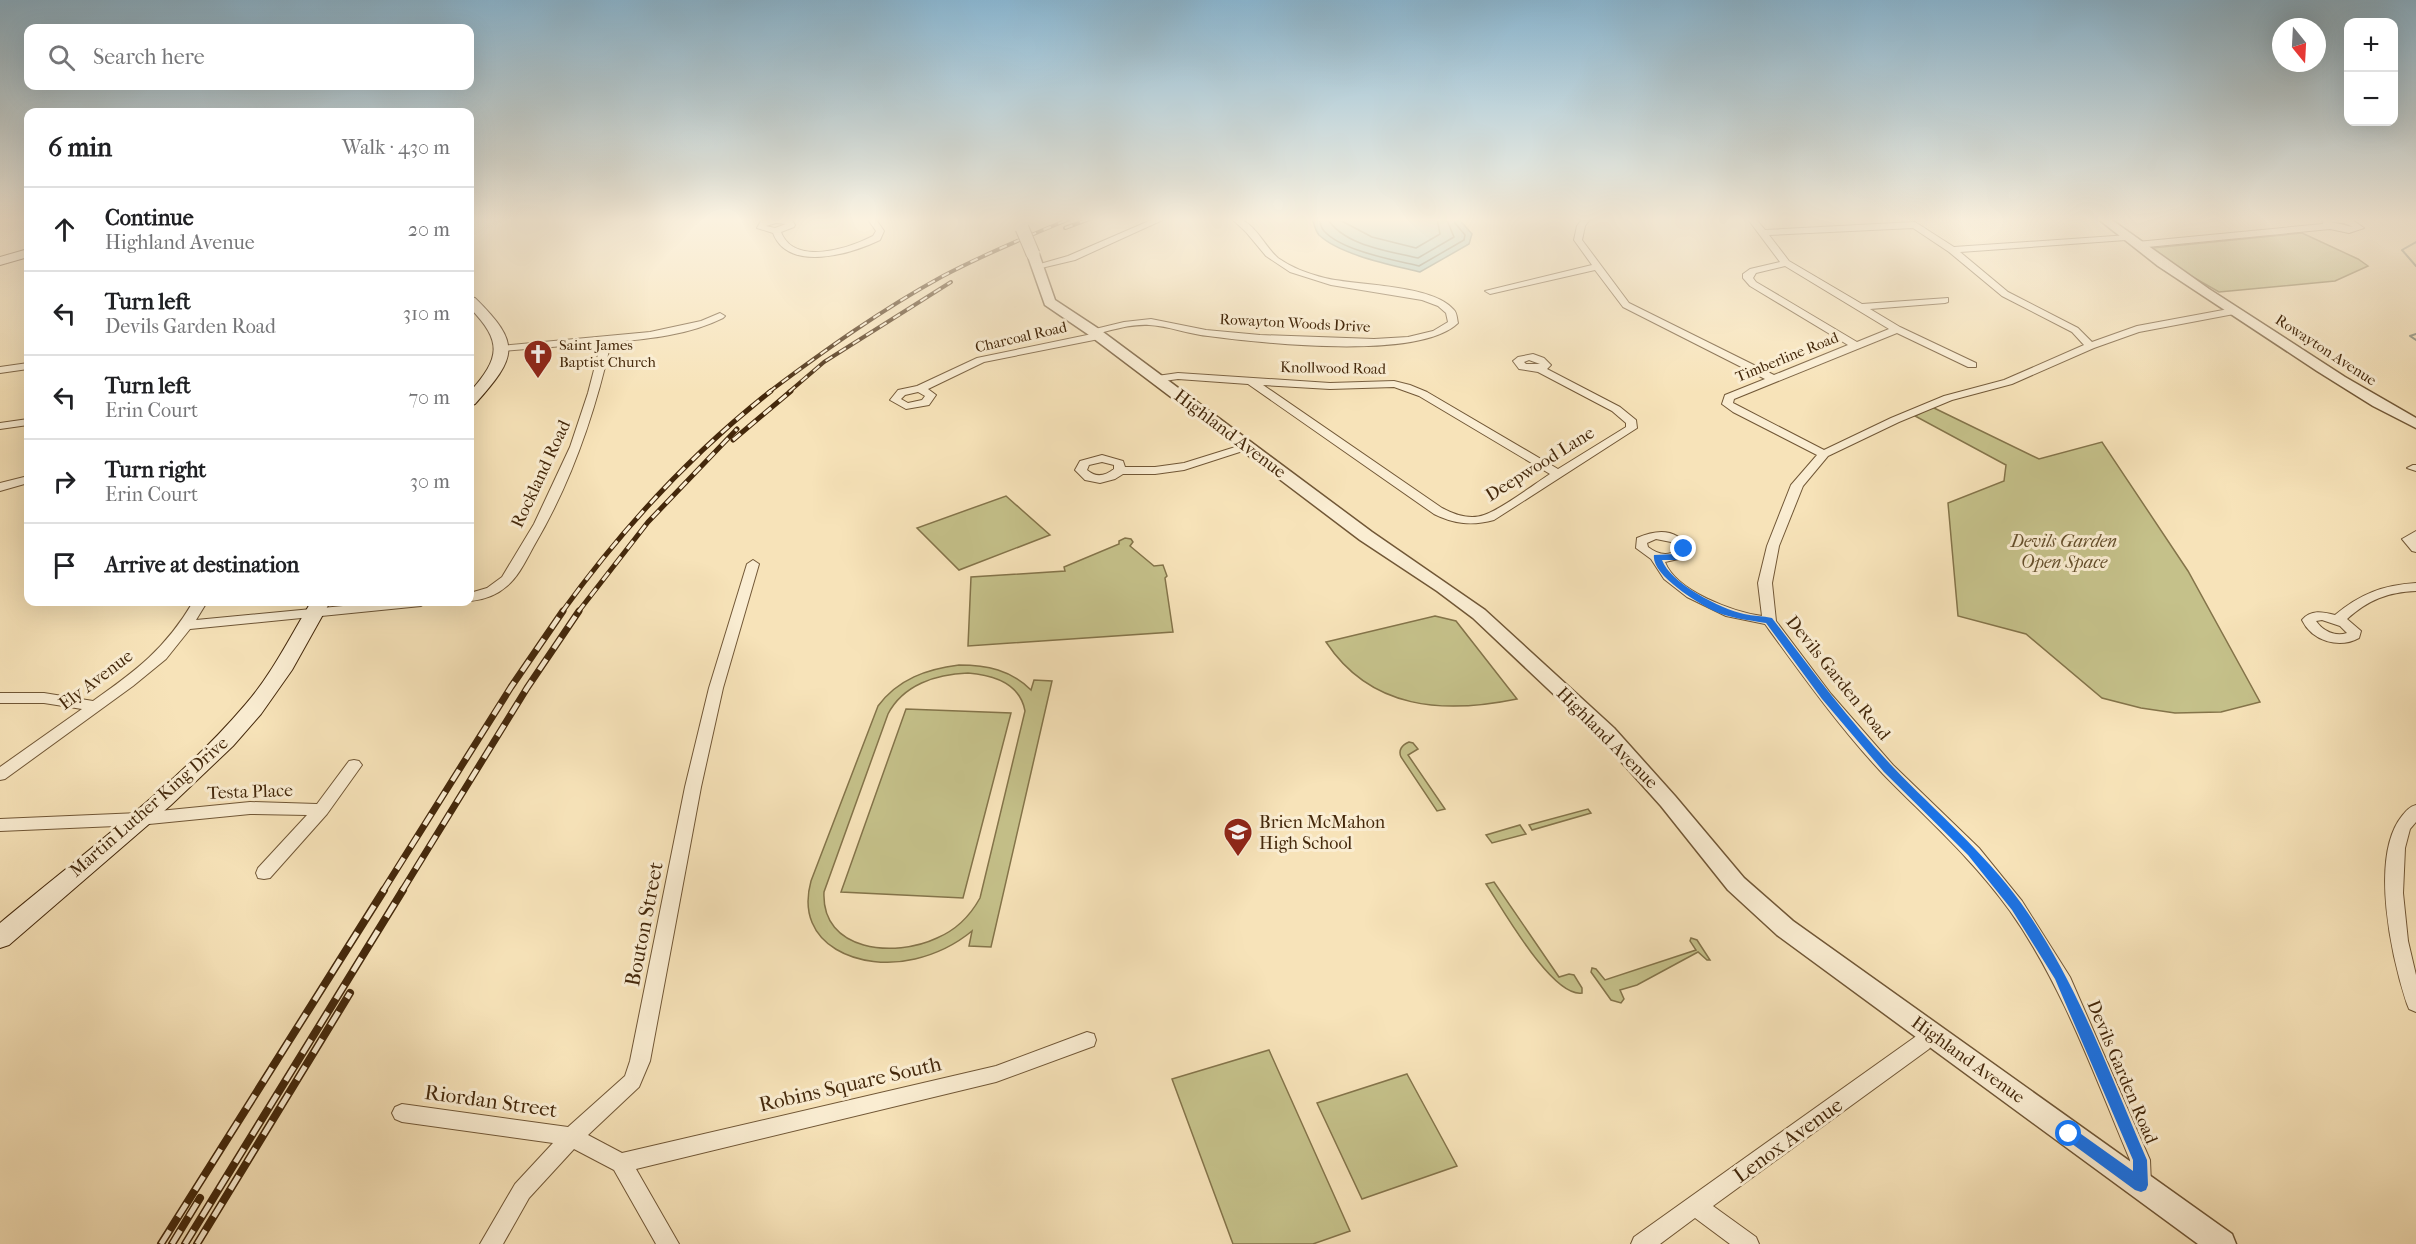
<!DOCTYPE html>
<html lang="en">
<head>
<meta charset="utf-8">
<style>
	body { margin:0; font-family:"IM FELL French Canon",serif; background:#f6f6f6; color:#202124 }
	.controls { position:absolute; right:18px; top:18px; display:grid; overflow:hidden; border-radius:12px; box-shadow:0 6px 24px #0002 }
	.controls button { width:54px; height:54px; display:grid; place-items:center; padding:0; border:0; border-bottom:2px solid #e0e0e0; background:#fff; color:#202124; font:30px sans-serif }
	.compass { position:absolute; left:2272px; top:18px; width:54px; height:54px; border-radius:50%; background:#fff; box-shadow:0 6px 24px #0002; rotate:162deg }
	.stop { position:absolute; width:18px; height:18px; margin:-14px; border:4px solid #1a73e8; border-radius:50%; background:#fff }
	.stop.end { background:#1a73e8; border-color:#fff; box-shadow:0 2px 6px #0008 }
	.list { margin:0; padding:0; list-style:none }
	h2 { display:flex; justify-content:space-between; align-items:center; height:78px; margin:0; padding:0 24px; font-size:26px }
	h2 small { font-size:20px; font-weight:400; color:#757577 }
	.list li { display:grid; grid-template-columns:39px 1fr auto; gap:18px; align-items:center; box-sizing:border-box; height:84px; padding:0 24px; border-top:2px solid #e0e0e0 }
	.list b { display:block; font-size:22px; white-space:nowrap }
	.list p { margin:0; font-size:20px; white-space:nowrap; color:#757577 }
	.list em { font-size:20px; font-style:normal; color:#757577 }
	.icon { flex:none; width:33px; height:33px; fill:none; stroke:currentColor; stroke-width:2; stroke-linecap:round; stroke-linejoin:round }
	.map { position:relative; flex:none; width:2416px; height:1244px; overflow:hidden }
	.search { position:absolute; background:#fff; box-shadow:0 6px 24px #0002; left:24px; top:24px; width:450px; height:66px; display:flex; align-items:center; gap:15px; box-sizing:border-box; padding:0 21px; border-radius:12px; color:#757577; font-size:22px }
	.panel { position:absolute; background:#fff; box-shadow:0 6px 24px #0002; left:24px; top:108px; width:450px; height:498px; border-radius:12px }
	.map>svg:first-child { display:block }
	.green { fill:#c5c18a; stroke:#84744a; stroke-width:1.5; fill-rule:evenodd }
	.water { fill:#9ebdb5; stroke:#7a8171; stroke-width:1.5 }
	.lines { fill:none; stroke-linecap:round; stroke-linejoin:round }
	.shore { stroke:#717260; stroke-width:1.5 }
	.stream { stroke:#7a8171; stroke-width:2 }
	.minor-casing { stroke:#715736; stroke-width:2 }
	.tertiary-casing { stroke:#715736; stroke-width:3 }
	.secondary-casing { stroke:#44280b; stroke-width:2 }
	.minor { fill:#faedd2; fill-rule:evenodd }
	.tertiary { fill:#faedd2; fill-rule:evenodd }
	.secondary { fill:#faedd2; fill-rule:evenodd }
	.rail-far3-casing { stroke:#44280b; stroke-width:4 }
	.rail-far2-casing { stroke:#44280b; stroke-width:5 }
	.rail-far1-casing { stroke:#44280b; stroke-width:7 }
	.rail-casing { stroke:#44280b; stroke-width:8 }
	.rail-far3 { stroke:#faedd2; stroke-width:2; stroke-dasharray:8; stroke-linecap:butt }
	.rail-far2 { stroke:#faedd2; stroke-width:3; stroke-dasharray:10; stroke-linecap:butt }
	.rail-far1 { stroke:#faedd2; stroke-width:4.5; stroke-dasharray:13; stroke-linecap:butt }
	.rail { stroke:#faedd2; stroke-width:5; stroke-dasharray:16; stroke-linecap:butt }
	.tertiary-bridge-casing { stroke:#715736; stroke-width:15; stroke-linecap:butt }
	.tertiary-bridge { stroke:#faedd2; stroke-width:13 }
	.route { fill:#1a73e8 }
	.labels { text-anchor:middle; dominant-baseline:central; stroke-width:6; stroke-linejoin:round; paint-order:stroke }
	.far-street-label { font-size:15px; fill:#44280b; stroke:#faedd2 }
	.far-poi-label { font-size:15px; fill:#44280b; stroke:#faedd2; text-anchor:start }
	.street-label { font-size:18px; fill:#44280b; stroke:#faedd2 }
	.park-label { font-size:18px; font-style:italic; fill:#644e2b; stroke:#faedd2 }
	.poi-label { font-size:18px; fill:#44280b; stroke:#faedd2; text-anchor:start }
	.near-street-label { font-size:21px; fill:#44280b; stroke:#faedd2 }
</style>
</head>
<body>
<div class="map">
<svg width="2416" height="1244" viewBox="0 0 2416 1244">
	<rect width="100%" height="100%" fill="#f7e3b9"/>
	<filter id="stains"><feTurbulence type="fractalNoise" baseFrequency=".00333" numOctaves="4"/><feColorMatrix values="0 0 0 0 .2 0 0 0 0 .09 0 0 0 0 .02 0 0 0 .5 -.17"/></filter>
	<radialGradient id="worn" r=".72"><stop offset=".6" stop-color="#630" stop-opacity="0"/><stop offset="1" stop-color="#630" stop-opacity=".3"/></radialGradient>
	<g class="green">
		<path d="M2302,233L2358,259L2368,266L2335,281L2219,292L2184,272L2152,248Z"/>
		<path d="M1932,407L2039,459L2102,442L2188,571L2260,702L2221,712L2175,713L2141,708L2102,698L2026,634L1958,616L1948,503L2004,481L2006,465L1915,416Z"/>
		<path d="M1006,496L1050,535L959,570L917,528Z"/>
		<path d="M1125,538L1131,539L1133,542L1130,546L1154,566L1163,565L1167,576L1165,578L1173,632L968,646L971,577L1065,571L1064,567L1119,544V541Z"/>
		<path d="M1435,616L1456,621L1517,699C1444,714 1371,710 1326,642Z"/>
		<path d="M959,665C987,665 1011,670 1031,690L1034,680L1052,681L991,947L969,946L972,931C955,945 936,954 915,959C861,972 793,946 811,881L878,706C898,679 927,669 959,665ZM968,673C993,675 1020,683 1025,711L980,898C970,916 956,930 937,938C895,958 821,952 824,892L888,714C903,685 936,674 968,673Z"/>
		<path d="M906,709L1011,713L963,898L841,892Z"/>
		<path d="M1409,742L1413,743L1418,749L1408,755L1445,809L1437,811L1401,757C1398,750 1402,745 1409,742Z"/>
		<path d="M1588,809L1591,813L1532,830L1529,825Z"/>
		<path d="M1520,825L1526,834L1492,843L1486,835Z"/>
		<path d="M1494,882L1559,977L1569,974L1574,975L1582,988V993C1552,998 1501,906 1486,884Z"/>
		<path d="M1691,938L1697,940L1710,960H1707L1698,952L1637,985L1620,990L1624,999L1621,1003L1611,1000L1591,972L1592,968L1596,969L1605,980L1696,950L1690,941Z"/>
		<path d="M1269,1050L1350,1231L1313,1244H1233L1172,1079Z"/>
		<path d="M1407,1074L1457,1166L1362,1199L1317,1103Z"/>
	</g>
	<path class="water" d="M1312,218H1458L1472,234L1469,244L1420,272C1392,265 1340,255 1319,235C1315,231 1314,223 1312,218Z"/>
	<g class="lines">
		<g class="shore">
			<path d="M1319,218C1320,223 1321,228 1324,231C1342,251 1394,260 1419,266L1464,240L1465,235L1455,223L1454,218"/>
			<path d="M1327,218C1344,246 1389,251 1418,258L1454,237L1446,218"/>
			<path d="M1336,218L1372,237L1416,248L1440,234L1437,218"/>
		</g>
		<g class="stream">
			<path d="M2416,242L2402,250L2416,266"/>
			<path d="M2416,334L2410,336L2416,340"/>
		</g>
		<g class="minor-casing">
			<g id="minor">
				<path d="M775,218H791L795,225L794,227L781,232C794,266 848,249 873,236L876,231L867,218H875L884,231L880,240C851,254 788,273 773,233L757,228L761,221ZM776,223L786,224L775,228L766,226Z"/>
				<path d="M1156,218H1167L1075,260L1037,269L1033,266L1068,256Z"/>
				<path d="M1231,218C1253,217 1263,245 1278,258C1292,268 1309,274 1325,278C1357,286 1433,284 1454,310C1457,313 1457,319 1458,323C1419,361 1261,343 1208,336C1188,334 1169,326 1149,325C1133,324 1116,329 1100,333L1104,336L1099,339L984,362L928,389L936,395L929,405L906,409L890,400L898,390L917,386L977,358L1092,334L1089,332L1091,330L1124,322L1151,319L1206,330L1260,335L1374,339L1408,337L1433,331L1448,322L1446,313L1438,306L1422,300L1331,285L1290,272L1266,256L1246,232ZM918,392L925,396L922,400L908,403L901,399L905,395Z"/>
				<path d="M1583,218H1591L1585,226L1582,240L1629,303L1774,375L1848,345L1750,286L1743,278V274L1750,269L1780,262L1747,218H1755L1765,230L1915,222L1954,247L2129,235V239L2126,240L1960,252L2008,292L2078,328L2092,342L2137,326L2234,308L2239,311L2234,314L2139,332L2094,348L2012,384L1952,400L1899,422L1828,456L1803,486L1779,546L1772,583L1776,621L1831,694L1893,765L1979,848L2022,901L2070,977L2150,1160L2151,1185L2148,1192L2141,1195L2134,1192L2131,1185L2130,1160C2094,1075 2063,986 2010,911C1973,859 1927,819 1883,774C1840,728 1802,675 1765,624L1726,616L1687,597L1664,579L1651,559L1636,548L1637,538C1657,529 1677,528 1690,549L1683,558L1665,562C1676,591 1733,612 1762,616L1758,583L1767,546L1791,485L1817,455L1733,412L1722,404L1725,395L1765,379L1623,307L1595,270L1490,294L1485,291L1592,265L1574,240L1577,226ZM1913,228L1949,252L2002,296L2072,332L2084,345L2004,380L1944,396L1891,418L1824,450L1733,403L1734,399L1897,333L1968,367H1976V363L1900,327L1870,309L1945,303L1948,302V298L1862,304L1789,261L1769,235ZM1785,266L1889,329L1857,342L1756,282L1753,278L1756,273ZM1656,539L1671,542L1677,550C1667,557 1657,554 1648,547L1647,543Z"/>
				<path d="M2329,218L2351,219L2364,228L2349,233L2330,229L2137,248L2133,245L2137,242L2323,224L2322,219ZM2331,222L2344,223L2353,227Z"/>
				<path d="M720,313L725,316L723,318C689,335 649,339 611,342C595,413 572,481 535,544C527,558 520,575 507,586C497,595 483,600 470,601V593L487,588L502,577L534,524L570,447L588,393L601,343L503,351L499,350V346L650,332L701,321Z"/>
				<path d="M1533,354L1544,358L1551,365L1547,369L1620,407L1636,420L1637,428L1494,520C1472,526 1454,524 1434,514L1248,384L1178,379L1157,382L1152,379L1157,376L1178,373L1330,383L1394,381L1410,385L1427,392L1558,469L1626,427V423L1612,411L1538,372L1519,369L1513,361L1518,357ZM1529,360L1540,364H1526L1524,362ZM1263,385L1330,389L1394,387L1419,396L1550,474C1533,485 1502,509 1484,515C1470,520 1455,515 1442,508Z"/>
				<path d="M28,363V369L0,373V367Z"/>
				<path d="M28,419V425L0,429V423Z"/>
				<path d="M1245,444L1249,445V449L1184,470L1155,474H1123L1115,479L1100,483L1085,480L1075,470L1080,461L1102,455L1123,461L1125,467H1155L1184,463ZM1102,462L1114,465V469C1105,476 1096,478 1087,470L1089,465Z"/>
				<path d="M2413,465H2416V471L2407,468Z"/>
				<path d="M28,476V483L0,491V483Z"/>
				<path d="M2416,531V552L2412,551L2402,539Z"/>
				<path d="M753,560L759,564L723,688L701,787L650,1061L639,1087L588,1135L622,1153L996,1066L1087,1032L1094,1034L1096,1040L1094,1046L996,1082L636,1169L679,1244H656L614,1170L574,1149L529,1198L503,1244H480L515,1184L553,1143L402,1122L395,1119L392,1113L395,1107L402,1104L568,1127L625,1076L630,1061L685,787L709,688L747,564Z"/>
				<path d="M2416,583V591C2388,592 2368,600 2347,619L2361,631L2359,638C2339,649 2312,641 2302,620C2311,609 2323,612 2335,615C2360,594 2383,585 2416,583ZM2322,620L2340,626L2347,633C2335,637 2323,631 2316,621Z"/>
				<path d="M193,602H207L196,620L385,602H428L421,606L190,629L166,659L133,686L5,779L0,780V767L82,709L44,703H0V693H44L93,701C137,670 165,649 193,602Z"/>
				<path d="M354,760L359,761L362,765L327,814L270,878L264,879L258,878L256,873L258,868L307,815L250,814L139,825L0,831V819L139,813L250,802L317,804L349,761Z"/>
				<path d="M2416,805V822L2410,829L2405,848L2403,893L2408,941L2416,975V1012L2409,1009L2407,1004C2392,958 2369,857 2402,816C2406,811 2409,807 2416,805Z"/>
				<path d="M1931,1026L1938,1028L1940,1034L1929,1049L1713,1206L1756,1237L1759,1244H1730L1695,1218L1660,1244H1631L1634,1237L1915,1037L1924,1028Z"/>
			</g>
		</g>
		<g class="tertiary-casing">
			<g id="tertiary">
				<path d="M2097,218H2109L2209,289L2345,377L2416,418V428L2373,406L2317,371L2158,266Z"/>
				<path d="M1033,250L1039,254L1055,300L1099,329L1372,532L1485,610L1614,728L1675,796L1744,878L1793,921L2232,1234L2236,1244H2198L1777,935L1728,890L1661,806L1600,738L1473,618L1437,591L1360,540L1089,335L1045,305L1027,254Z"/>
			</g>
		</g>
		<g class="secondary-casing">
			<g id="secondary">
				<path d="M28,249V257L0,265V257Z"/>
				<path d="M470,297L475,298C522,344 517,357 475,404L470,406V392C500,358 503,342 470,308Z"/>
				<path d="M311,602H330L292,670L261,714L233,746L171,805L9,945L0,948V923C80,856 177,785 245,705C272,674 290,637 311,602Z"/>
			</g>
		</g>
		<use href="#minor" class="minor"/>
		<use href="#tertiary" class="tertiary"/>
		<use href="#secondary" class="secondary"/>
		<g class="rail-far3-casing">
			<g id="rail-far3">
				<path d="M1065,228L1092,218"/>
				<path d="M769,392C825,350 881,310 943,276C985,254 1028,236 1072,218"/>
				<path d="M789,392L824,362L951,282"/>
			</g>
		</g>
		<g class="rail-far2-casing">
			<g id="rail-far2">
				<path d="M733,440L791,391"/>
				<path d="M562,612C621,530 691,454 771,391"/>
				<path d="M578,612L648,522L737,429"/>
			</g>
		</g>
		<g class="rail-far1-casing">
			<g id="rail-far1">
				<path d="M383,891L511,687L563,611"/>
				<path d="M402,891L527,688L579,611"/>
			</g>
		</g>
		<g class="rail-casing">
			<g id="rail">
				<path d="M161,1244L384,890"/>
				<path d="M172,1244L200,1198"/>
				<path d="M185,1244L403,890"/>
				<path d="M197,1244L350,993"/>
			</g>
		</g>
		<use href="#rail-far3" class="rail-far3"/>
		<use href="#rail-far2" class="rail-far2"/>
		<use href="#rail-far1" class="rail-far1"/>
		<use href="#rail" class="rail"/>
		<g class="tertiary-bridge-casing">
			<path id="tertiary-bridge" d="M1022,228L1033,254"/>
		</g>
		<use href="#tertiary-bridge" class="tertiary-bridge"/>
	</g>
	<linearGradient id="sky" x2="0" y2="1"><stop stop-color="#8ab8d4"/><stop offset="0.56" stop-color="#fbf2e0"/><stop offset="1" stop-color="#fbf2e0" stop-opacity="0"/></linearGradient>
	<rect width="2416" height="392" fill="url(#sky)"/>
	<path class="route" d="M1681,547L1688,549L1684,557L1676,560H1662C1670,583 1721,609 1744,614C1753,616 1763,616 1772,618C1811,669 1849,721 1893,767C1936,812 1984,852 2021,903C2077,981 2109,1073 2147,1160L2148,1185L2146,1190L2141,1192L2135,1190L2064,1138L2061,1134L2064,1129L2069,1127L2074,1129L2133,1171V1160L2055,979L2012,910L1968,855L1884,772L1822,699L1766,623C1748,620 1728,618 1712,610C1695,601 1651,574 1654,555L1675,554Z"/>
	<defs>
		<g id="church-pin" transform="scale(1.5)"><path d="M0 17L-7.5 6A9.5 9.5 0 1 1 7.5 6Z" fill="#8f2418" stroke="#faedd2"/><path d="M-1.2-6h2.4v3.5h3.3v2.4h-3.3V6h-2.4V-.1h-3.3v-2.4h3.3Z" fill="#fff"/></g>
		<g id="school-pin" transform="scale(1.5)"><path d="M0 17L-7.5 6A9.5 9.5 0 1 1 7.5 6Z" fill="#8f2418" stroke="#faedd2"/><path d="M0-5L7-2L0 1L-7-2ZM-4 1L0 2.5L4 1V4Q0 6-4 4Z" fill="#fff"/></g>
	</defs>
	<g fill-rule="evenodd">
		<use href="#church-pin" x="538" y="354"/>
		<use href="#school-pin" x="1238" y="832"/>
	</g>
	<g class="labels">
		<g class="far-street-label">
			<text transform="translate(1295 323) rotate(3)">Rowayton Woods Drive</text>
			<text transform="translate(1021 337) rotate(-13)">Charcoal Road</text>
			<text transform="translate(2326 350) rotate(33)">Rowayton Avenue</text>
			<text transform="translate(1787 357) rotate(-22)">Timberline Road</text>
			<text transform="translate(1333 368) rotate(1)">Knollwood Road</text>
		</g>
		<g class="far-poi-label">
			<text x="559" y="345">Saint James<tspan x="559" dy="17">Baptist Church</tspan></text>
		</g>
		<g class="street-label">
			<text transform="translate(1230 434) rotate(37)">Highland Avenue</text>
			<text transform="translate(1540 464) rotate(-32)">Deepwood Lane</text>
			<text transform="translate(541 474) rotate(-65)">Rockland Road</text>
			<text transform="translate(1838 678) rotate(51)">Devils Garden Road</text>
			<text transform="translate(96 680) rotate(-37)">Ely Avenue</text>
			<text transform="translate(1607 738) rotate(45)">Highland Avenue</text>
			<text transform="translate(250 792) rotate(-2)">Testa Place</text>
			<text transform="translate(149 807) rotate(-41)">Martin Luther King Drive</text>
			<text transform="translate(1968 1060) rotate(36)">Highland Avenue</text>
			<text transform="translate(2122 1072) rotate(67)">Devils Garden Road</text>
		</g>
		<g class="park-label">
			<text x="2064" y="541">Devils Garden<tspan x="2064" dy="21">Open Space</tspan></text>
		</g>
		<g class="poi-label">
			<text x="1259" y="822">Brien McMahon<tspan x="1259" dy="21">High School</tspan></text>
		</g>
		<g class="near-street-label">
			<text transform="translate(644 924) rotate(-79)">Bouton Street</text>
			<text transform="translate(850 1084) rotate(-13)">Robins Square South</text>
			<text transform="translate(491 1101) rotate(8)">Riordan Street</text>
			<text transform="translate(1788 1140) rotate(-36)">Lenox Avenue</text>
		</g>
	</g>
	<rect width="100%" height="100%" filter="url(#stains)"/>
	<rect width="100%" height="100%" fill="url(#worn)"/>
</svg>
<div class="controls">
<button>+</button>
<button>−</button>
</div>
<svg class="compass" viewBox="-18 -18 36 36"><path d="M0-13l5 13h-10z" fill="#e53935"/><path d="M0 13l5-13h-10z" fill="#757577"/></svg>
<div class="stop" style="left:2069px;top:1134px"></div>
<div class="stop end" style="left:1684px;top:549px"></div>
<div class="search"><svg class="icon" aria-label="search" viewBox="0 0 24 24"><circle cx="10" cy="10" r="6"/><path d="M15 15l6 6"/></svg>Search here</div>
<section class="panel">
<h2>6 min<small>Walk · 430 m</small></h2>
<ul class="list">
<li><svg class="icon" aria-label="ahead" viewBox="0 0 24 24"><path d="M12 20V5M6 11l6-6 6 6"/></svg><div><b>Continue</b><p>Highland Avenue</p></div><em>20 m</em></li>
<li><svg class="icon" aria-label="left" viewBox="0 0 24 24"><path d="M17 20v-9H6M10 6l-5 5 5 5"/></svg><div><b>Turn left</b><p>Devils Garden Road</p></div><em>310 m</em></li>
<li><svg class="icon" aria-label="left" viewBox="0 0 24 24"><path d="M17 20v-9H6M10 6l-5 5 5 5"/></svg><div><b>Turn left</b><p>Erin Court</p></div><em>70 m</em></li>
<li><svg class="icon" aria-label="right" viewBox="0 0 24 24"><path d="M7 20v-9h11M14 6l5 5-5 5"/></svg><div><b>Turn right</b><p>Erin Court</p></div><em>30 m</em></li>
<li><svg class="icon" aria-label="arrive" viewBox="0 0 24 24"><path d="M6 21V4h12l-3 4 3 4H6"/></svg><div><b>Arrive at destination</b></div></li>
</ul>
</section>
</div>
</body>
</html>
